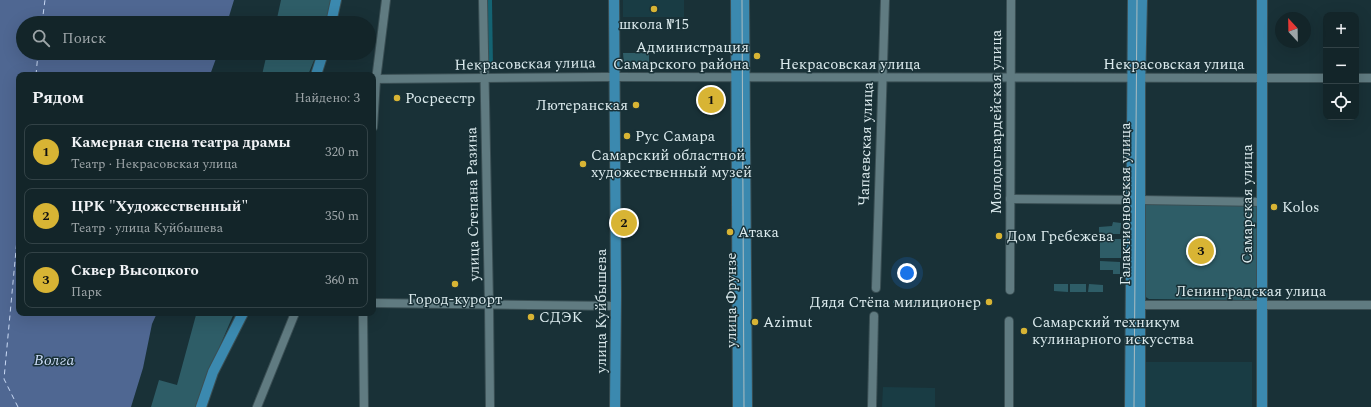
<!DOCTYPE html>
<html lang="ru">
<head>
<meta charset="utf-8">
<style>
	body { margin:0; font-family:Spectral,serif; background:#1c2d31; color:#f1f3f6 }
	.controls { position:absolute; right:12px; top:12px; display:grid; overflow:hidden; border-radius:8px; box-shadow:0 4px 16px #0002 }
	.controls button { width:36px; height:36px; display:grid; place-items:center; padding:0; border:0; border-bottom:1px solid #324246; background:#132529; color:#f1f3f6; font:20px sans-serif }
	.compass { position:absolute; left:1275px; top:12px; width:36px; height:36px; border-radius:50%; background:#132529; box-shadow:0 4px 16px #0002; rotate:338deg }
	.you { position:absolute; left:907px; top:273px; width:14px; height:14px; margin:-10px; border:3px solid #fff; border-radius:50%; background:#1a73e8; box-shadow:0 0 0 6px #1a73e833 }
	.badge { display:grid; place-items:center; width:26px; height:26px; border-radius:50%; background:#d8b434; color:#111; font-size:13px; font-weight:700 }
	.pin { position:absolute; translate:-50% -50%; border:2px solid #fff; box-shadow:0 1px 4px #0006 }
	.list { margin:0; padding:0; list-style:none }
	h2 { display:flex; justify-content:space-between; align-items:center; height:52px; margin:0; padding:0 16px; font-size:17px }
	h2 small { font-size:13px; font-weight:400; color:#9da5a8 }
	.list li { display:grid; grid-template-columns:26px 1fr auto; gap:12px; align-items:center; box-sizing:border-box; height:56px; margin:0 8px 8px; padding:0 8px; border:1px solid #324246; border-radius:8px }
	.list b { display:block; font-size:15px; white-space:nowrap }
	.list p { margin:0; font-size:13px; white-space:nowrap; color:#9da5a8 }
	.list em { font-size:13px; font-style:normal; color:#9da5a8 }
	.icon { flex:none; width:22px; height:22px; fill:none; stroke:currentColor; stroke-width:2; stroke-linecap:round; stroke-linejoin:round }
	.map { position:relative; flex:none; width:1371px; height:407px; overflow:hidden }
	.search { position:absolute; background:#132529; box-shadow:0 4px 16px #0002; left:16px; top:16px; width:360px; height:44px; display:flex; align-items:center; gap:10px; box-sizing:border-box; padding:0 14px; border-radius:22px; color:#9da5a8; font-size:15px }
	.panel { position:absolute; background:#132529; box-shadow:0 4px 16px #0002; left:16px; top:72px; width:360px; height:244px; border-radius:8px }
	.map>svg:first-child { display:block }
	.built { fill:#193c44 }
	.green { fill:#2e5d67 }
	.forest { fill:#146372 }
	.water { fill:#4f6792 }
	.lines { fill:none; stroke-linecap:round; stroke-linejoin:round }
	.ferry { stroke:#cadaf5; stroke-width:1; stroke-dasharray:5 4; stroke-linecap:butt }
	.minor-casing { stroke:#3a4f54; stroke-width:10 }
	.major-casing { stroke:#3a4f54; stroke-width:12 }
	.minor { stroke:#607b81; stroke-width:8 }
	.major { stroke:#3b89af; stroke-width:10 }
	.tram { stroke:#acbdc1; stroke-width:1 }
	.poi-dot { fill:#d8b434; stroke:#193137; stroke-width:1.5 }
	.labels { text-anchor:middle; dominant-baseline:central; stroke-width:3; stroke-linejoin:round; paint-order:stroke }
	.poi-label { font-size:15px; fill:#dbeaed; stroke:#193137; text-anchor:start }
	.street-label { font-size:15px; fill:#dbeaed; stroke:#193137 }
	.water-label { font-size:16px; font-style:italic; fill:#cadaf5; stroke:#193137 }
</style>
</head>
<body>
<div class="map">
<svg width="1371" height="407" viewBox="0 0 1371 407">
	<rect width="100%" height="100%" fill="#193137"/>
	<g class="built">
		<rect x="623" y="0" width="61" height="17"/>
		<rect x="1143" y="362" width="109" height="45"/>
		<path d="M883,387L935,388V407H882Z"/>
	</g>
	<g class="green">
		<path d="M281,0H332L328,23H276Z"/>
		<path d="M267,53H317L308,75H262Z"/>
		<path d="M623,53H649V69L626,68L624,65Z"/>
		<path d="M1145,204L1258,205L1257,297L1252,300L1149,299L1144,296Z"/>
		<path d="M1113,222L1121,223L1120,234H1099V227L1112,226Z"/>
		<rect x="1100" y="239" width="21" height="19"/>
		<path d="M1100,261L1120,262V274H1113V270H1100Z"/>
		<path d="M1054,284H1068V292L1054,291Z"/>
		<rect x="1070" y="284" width="16" height="8"/>
		<path d="M1089,284L1103,285V292H1088Z"/>
		<rect x="893" y="300" width="21" height="3"/>
		<path d="M193,313H234L208,374L197,407H151L159,380L177,385L196,315Z"/>
	</g>
	<path class="forest" d="M485,0H492L493,68H486Z"/>
	<path class="water" d="M0,0H234L227,23H23V53H218L210,75H19V313H157L152,324L143,368L131,407H0Z"/>
	<g class="lines">
		<g class="ferry">
			<path d="M42,23L45,0"/>
			<path d="M36,75L38,53"/>
			<path d="M18,407L4,379L19,218"/>
		</g>
		<g class="minor-casing">
			<g id="minor">
				<path d="M483,0L489,304L490,407"/>
				<path d="M1356,78H1371"/>
				<path d="M373,79L606,77L1326,78"/>
				<path d="M373,127L376,80L386,0"/>
				<path d="M1010,199L1141,200L1263,202"/>
				<path d="M876,288L885,0"/>
				<path d="M1010,290L1011,0"/>
				<path d="M373,303L616,306"/>
				<path d="M1135,305H1371"/>
				<path d="M363,313L364,407"/>
				<path d="M257,407L295,313"/>
				<path d="M872,407L874,316"/>
				<path d="M1009,407V321"/>
			</g>
		</g>
		<g class="major-casing">
			<g id="major">
				<path d="M614,0L616,295L615,407"/>
				<path d="M736,0L738,407"/>
				<path d="M744,0L747,407"/>
				<path d="M331,23L336,0"/>
				<path d="M316,75L323,53"/>
				<path d="M201,407L213,372L243,313"/>
				<path d="M1130,407L1133,0"/>
				<path d="M1140,407V88L1142,0"/>
				<path d="M1262,407V0"/>
			</g>
		</g>
		<use href="#minor" class="minor"/>
		<use href="#major" class="major"/>
		<g class="tram">
			<path d="M742,0L744,407"/>
			<path d="M1134,407L1137,0"/>
		</g>
	</g>
	<g class="poi-dot">
		<circle cx="654" cy="9" r="4"/>
		<circle cx="757" cy="56" r="4"/>
		<circle cx="397" cy="98" r="4"/>
		<circle cx="636" cy="105" r="4"/>
		<circle cx="627" cy="136" r="4"/>
		<circle cx="583" cy="164" r="4"/>
		<circle cx="1274" cy="207" r="4"/>
		<circle cx="730" cy="232" r="4"/>
		<circle cx="999" cy="236" r="4"/>
		<circle cx="455" cy="284" r="4"/>
		<circle cx="989" cy="302" r="4"/>
		<circle cx="531" cy="317" r="4"/>
		<circle cx="755" cy="322" r="4"/>
		<circle cx="1024" cy="331" r="4"/>
	</g>
	<g class="labels">
		<g class="poi-label">
			<text x="654" y="24" text-anchor="middle">школа №15</text>
			<text x="749" y="47" text-anchor="end">Администрация<tspan x="749" dy="17">Самарского района</tspan></text>
			<text x="405" y="98">Росреестр</text>
			<text x="628" y="105" text-anchor="end">Лютеранская</text>
			<text x="635" y="136">Рус Самара</text>
			<text x="591" y="155">Самарский областной<tspan x="591" dy="17">художественный музей</tspan></text>
			<text x="1282" y="207">Kolos</text>
			<text x="738" y="232">Атака</text>
			<text x="1007" y="236">Дом Гребежева</text>
			<text x="455" y="299" text-anchor="middle">Город-курорт</text>
			<text x="981" y="302" text-anchor="end">Дядя Стёпа милиционер</text>
			<text x="539" y="317">СДЭК</text>
			<text x="763" y="322">Azimut</text>
			<text x="1032" y="322">Самарский техникум<tspan x="1032" dy="17">кулинарного искусства</tspan></text>
		</g>
		<g class="street-label">
			<text transform="translate(525 64) rotate(-1)">Некрасовская улица</text>
			<text x="850" y="64">Некрасовская улица</text>
			<text x="1174" y="64">Некрасовская улица</text>
			<text transform="translate(996 122) rotate(-90)">Молодогвардейская улица</text>
			<text transform="translate(866 144) rotate(-88)">Чапаевская улица</text>
			<text transform="translate(473 204) rotate(-91)">улица Степана Разина</text>
			<text transform="translate(1125 204) rotate(-90)">Галактионовская улица</text>
			<text transform="translate(1247 204) rotate(-90)">Самарская улица</text>
			<text x="1251" y="291">Ленинградская улица</text>
			<text transform="translate(731 300) rotate(-90)">улица Фрунзе</text>
			<text transform="translate(601 311) rotate(-90)">улица Куйбышева</text>
		</g>
		<g class="water-label">
			<text x="54" y="360">Волга</text>
		</g>
	</g>
</svg>
<div class="controls">
<button>+</button>
<button>−</button>
<button><svg class="icon" aria-label="locate" viewBox="0 0 24 24"><circle cx="12" cy="12" r="6"/><path d="M12 2v4M12 18v4M2 12h4M18 12h4"/></svg></button>
</div>
<svg class="compass" viewBox="-18 -18 36 36"><path d="M0-13l5 13h-10z" fill="#e53935"/><path d="M0 13l5-13h-10z" fill="#9da5a8"/></svg>
<div class="you"></div>
<div class="pin badge" style="left:711px;top:100px">1</div>
<div class="pin badge" style="left:624px;top:223px">2</div>
<div class="pin badge" style="left:1201px;top:251px">3</div>
<div class="search"><svg class="icon" aria-label="search" viewBox="0 0 24 24"><circle cx="10" cy="10" r="6"/><path d="M15 15l6 6"/></svg>Поиск</div>
<section class="panel">
<h2>Рядом<small>Найдено: 3</small></h2>
<ul class="list">
<li><span class="badge">1</span><div><b>Камерная сцена театра драмы</b><p>Театр · Некрасовская улица</p></div><em>320 m</em></li>
<li><span class="badge">2</span><div><b>ЦРК &quot;Художественный&quot;</b><p>Театр · улица Куйбышева</p></div><em>350 m</em></li>
<li><span class="badge">3</span><div><b>Сквер Высоцкого</b><p>Парк</p></div><em>360 m</em></li>
</ul>
</section>
</div>
</body>
</html>
